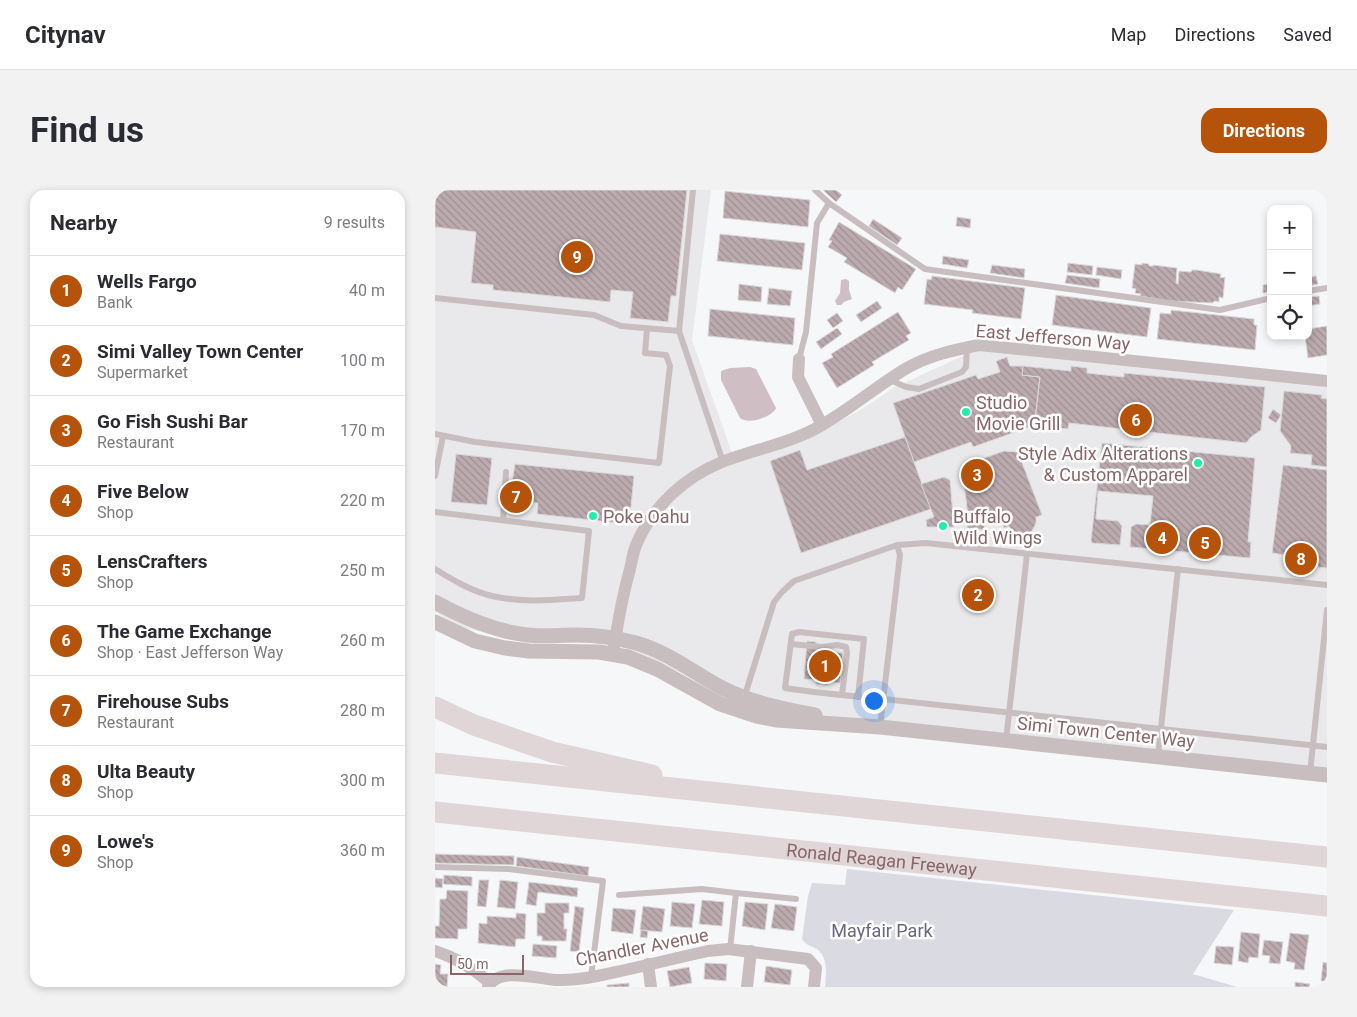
<!DOCTYPE html>
<html lang="en">
<head>
<meta charset="utf-8">
<style>
	body { margin:0; font-family:Roboto,sans-serif; background:#f2f2f3; color:#2b2b33 }
	.controls { position:absolute; right:15px; top:15px; display:grid; overflow:hidden; border-radius:10px; box-shadow:0 2px 8px #0003 }
	.controls button { width:45px; height:45px; display:grid; place-items:center; padding:0; border:0; border-bottom:1px solid #e1e1e2; background:#fff; color:#2b2b33; font:25px sans-serif }
	.scale { position:absolute; left:15px; bottom:12px; width:74px; box-sizing:border-box; padding-left:5px; border:2px solid #896569; border-top:0; font-size:14px; line-height:18px; white-space:nowrap; color:#896569; -webkit-text-stroke:4px #fff; paint-order:stroke }
	.you { position:absolute; left:438px; top:510px; width:18px; height:18px; margin:-12px; border:4px solid #fff; border-radius:50%; background:#1a73e8; box-shadow:0 0 0 8px #1a73e833 }
	.badge { display:grid; place-items:center; width:32px; height:32px; border-radius:50%; background:#b45309; color:#fff; font-size:16px; font-weight:700 }
	.pin { position:absolute; translate:-50% -50%; border:2px solid #fff; box-shadow:0 1px 5px #0006 }
	.list { margin:0; padding:0; list-style:none }
	h2 { display:flex; justify-content:space-between; align-items:center; height:65px; margin:0; padding:0 20px; font-size:21px }
	h2 small { font-size:16px; font-weight:400; color:#7c7c81 }
	.list li { display:grid; grid-template-columns:32px 1fr auto; gap:15px; align-items:center; box-sizing:border-box; height:70px; padding:0 20px; border-top:1px solid #e1e1e2 }
	.list b { display:block; font-size:19px; white-space:nowrap }
	.list p { margin:0; font-size:16px; white-space:nowrap; color:#7c7c81 }
	.list em { font-size:16px; font-style:normal; color:#7c7c81 }
	.icon { flex:none; width:28px; height:28px; fill:none; stroke:currentColor; stroke-width:2; stroke-linecap:round; stroke-linejoin:round }
	.map { position:relative; flex:none; width:892px; height:797px; overflow:hidden; border-radius:15px }
	header { display:flex; align-items:center; gap:30px; box-sizing:border-box; height:70px; padding:0 25px; background:#fff; border-bottom:1px solid #e1e1e2 }
	header strong { font-size:24px }
	nav { display:flex; gap:28px; margin-inline-start:auto; font-size:18px }
	.intro { display:flex; align-items:center; justify-content:space-between; box-sizing:border-box; height:120px; padding:0 30px }
	h1 { margin:0; font-size:35px }
	.button { padding:12px 22px; border-radius:15px; background:#b45309; color:#fff; font-size:18px; font-weight:700 }
	main { display:flex; gap:30px; padding:0 30px }
	aside { flex:1; background:#fff; border-radius:15px; box-shadow:0 2px 8px #0003 }
	.map>svg:first-child { display:block }
	.built { fill:#e9e8ea }
	.green { fill:#dadae3 }
	.water { fill:#cfbec3 }
	.building { fill:url(#building-back-hatch); stroke:#d8d9db }
	.lines { fill:none; stroke-linecap:round; stroke-linejoin:round }
	.service { stroke:#c8bebf; stroke-width:6 }
	.minor { stroke:#c8bebf; stroke-width:12 }
	.tertiary { stroke:#c8bebf; stroke-width:15 }
	.motorway { stroke:#e0d6d8; stroke-width:21 }
	.poi-dot { fill:#1ef0ac; stroke:#fff; stroke-width:2 }
	.labels { text-anchor:middle; dominant-baseline:central; stroke-width:5; stroke-linejoin:round; paint-order:stroke }
	.street-label { font-size:18px; fill:#896569; stroke:#fff }
	.poi-label { font-size:18px; fill:#896569; stroke:#fff; text-anchor:start }
	.park-label { font-size:18px; fill:#6b6580; stroke:#fff }
</style>
</head>
<body>
<header>
<strong>Citynav</strong>
<nav><a>Map</a><a>Directions</a><a>Saved</a></nav>
</header>
<div class="intro"><h1>Find us</h1><a class="button">Directions</a></div>
<main>
<aside>
<h2>Nearby<small>9 results</small></h2>
<ul class="list">
<li><span class="badge">1</span><div><b>Wells Fargo</b><p>Bank</p></div><em>40 m</em></li>
<li><span class="badge">2</span><div><b>Simi Valley Town Center</b><p>Supermarket</p></div><em>100 m</em></li>
<li><span class="badge">3</span><div><b>Go Fish Sushi Bar</b><p>Restaurant</p></div><em>170 m</em></li>
<li><span class="badge">4</span><div><b>Five Below</b><p>Shop</p></div><em>220 m</em></li>
<li><span class="badge">5</span><div><b>LensCrafters</b><p>Shop</p></div><em>250 m</em></li>
<li><span class="badge">6</span><div><b>The Game Exchange</b><p>Shop · East Jefferson Way</p></div><em>260 m</em></li>
<li><span class="badge">7</span><div><b>Firehouse Subs</b><p>Restaurant</p></div><em>280 m</em></li>
<li><span class="badge">8</span><div><b>Ulta Beauty</b><p>Shop</p></div><em>300 m</em></li>
<li><span class="badge">9</span><div><b>Lowe's</b><p>Shop</p></div><em>360 m</em></li>
</ul>
</aside>
<div class="map">
<svg width="892" height="797" viewBox="0 0 892 797">
	<defs>
		<pattern id="building-back-hatch" width="6" height="6" patternUnits="userSpaceOnUse" patternTransform="scale(1.25)"><rect width="6" height="6" fill="#bbabae"/><path d="M-1 5l2 2M0 0l6 6M5-1l2 2" fill="none" stroke="#9e8f92"/></pattern>
	</defs>
	<rect width="100%" height="100%" fill="#f6f7f9"/>
	<g class="built">
		<path d="M0,0H276L257,150L298,266L255,285L197,356L175,453L92,452L25,437L0,422Z"/>
		<path d="M543,159L892,194V584L327,521L184,454L205,356L226,320L256,291L288,275L386,242L427,219L460,197Z"/>
	</g>
	<path class="green" d="M412,679L799,720L758,784L802,797H390C391,784 394,766 380,758C374,755 371,755 367,749L373,706L377,693L410,695Z"/>
	<g class="water">
		<path d="M411,89L414,91V100L417,109L409,112L406,115H402L400,111L405,103L406,90Z"/>
		<path d="M315,177L321,179L341,218C337,227 313,235 305,228L286,190V181L295,178Z"/>
	</g>
	<g class="building">
		<path d="M0,0H252L241,106H236L233,132L195,128L198,102L176,100L175,112L58,100V95L36,93L41,42L0,37Z"/>
		<path d="M388,0H401L407,5L401,12Z"/>
		<path d="M290,1L375,10L373,37L288,28Z"/>
		<path d="M522,27L536,29L535,38L521,36Z"/>
		<path d="M438,29L467,48L462,55L434,36Z"/>
		<path d="M404,32L481,79L467,100L463,97L460,103L409,72L412,68L393,57L397,51L394,50Z"/>
		<path d="M285,44L370,53L367,80L282,71Z"/>
		<path d="M508,66L534,70L532,78L507,74Z"/>
		<path d="M633,73L658,76L657,85L632,82Z"/>
		<path d="M707,73L714,74V76H718V75L742,78L741,93L743,94L744,81L756,82L757,80H762L786,84L785,88L790,87L788,108L784,107V112L779,111L778,113L735,111L705,106L706,104L700,103L701,99L697,98L700,74L707,75Z"/>
		<path d="M557,75L590,79L589,88L555,83Z"/>
		<path d="M662,77L687,80L686,89L661,85Z"/>
		<path d="M632,85L665,89L664,98L630,93Z"/>
		<path d="M497,86L590,98L586,129L537,123L538,120L489,114L492,89L496,90Z"/>
		<path d="M881,86L883,94L873,96V87Z"/>
		<path d="M304,94L327,97L326,112L303,110Z"/>
		<path d="M836,94V102L828,103V95Z"/>
		<path d="M334,98L357,101L355,116L332,114Z"/>
		<path d="M621,105L716,118L712,147L617,135Z"/>
		<path d="M884,106L885,114L873,116V107Z"/>
		<path d="M442,111L447,118L426,132L421,125Z"/>
		<path d="M275,119L360,128L358,155L273,146Z"/>
		<path d="M736,120L819,129V135H822L820,160L722,149L725,123L736,124Z"/>
		<path d="M463,122L476,143L471,146L474,150L437,172L439,175L402,198L387,173L398,167L396,164Z"/>
		<path d="M402,123L408,131L398,138L392,130Z"/>
		<path d="M892,136V165L873,168L870,146H873V139Z"/>
		<path d="M402,138L407,144L386,159L381,152Z"/>
		<path d="M850,146H867V147L850,150Z"/>
		<path d="M572,167L575,176H590L587,185L605,187L600,231L603,234L538,257L536,252L479,272L458,213L541,185L543,189L565,182L561,171Z"/>
		<path d="M588,176L636,181V176L652,178V183L689,187V183L830,197L826,240L816,247L811,253L634,233L633,239L614,237V233L600,231L605,187L587,185Z"/>
		<path d="M849,201L887,205L886,208L892,209V277L876,275L877,265L855,263L856,256L845,241Z"/>
		<path d="M838,219L846,225L841,233L833,228Z"/>
		<path d="M470,247L496,319L366,363L335,271L365,260L372,280Z"/>
		<path d="M667,253L820,268L813,352H816L815,368L695,357L696,337L701,334L715,335L718,306L663,301L661,329L683,331L687,336L685,355L657,353L656,350Z"/>
		<path d="M569,261L583,262L607,325L601,327V333L596,343L584,346L578,343L574,336L569,338L566,329L550,335L549,340L532,338L533,326L527,276Z"/>
		<path d="M21,264L57,268L52,315L16,312Z"/>
		<path d="M80,274L199,286L196,317L184,333L102,324L103,313L74,311Z"/>
		<path d="M848,275L892,280V378L856,374L857,366L837,363Z"/>
		<path d="M509,287L515,290L519,337H492L491,330L499,327L486,294Z"/>
		<path d="M372,451L381,452V460L408,463L405,493L393,492V495L381,494L382,490L369,489Z"/>
		<path d="M0,664L79,666V675L0,673Z"/>
		<path d="M82,667L154,677L153,686L81,676Z"/>
		<path d="M9,685L37,687V696L8,694Z"/>
		<path d="M0,688L8,689L7,698L0,697Z"/>
		<path d="M44,690H54L51,717L42,716Z"/>
		<path d="M65,690L83,692L80,719L62,717Z"/>
		<path d="M94,692L143,698L142,707L103,702L101,716L91,714Z"/>
		<path d="M12,700L33,701L32,739H23V749L0,748V736H4L5,709H11Z"/>
		<path d="M267,710L289,712L287,736L264,734Z"/>
		<path d="M237,712L260,714L257,738L235,736Z"/>
		<path d="M310,712L333,714L330,740L307,736Z"/>
		<path d="M110,713H134V723H129V739H132L131,751H107V746H102V723H110Z"/>
		<path d="M340,714L362,717L359,741L336,738Z"/>
		<path d="M140,716L149,718L144,762L135,761Z"/>
		<path d="M208,716L230,719L227,742L205,740Z"/>
		<path d="M178,718L201,720L198,744L176,741Z"/>
		<path d="M81,723L91,724L90,749H81L80,757L43,753L44,733L52,734V726L81,728Z"/>
		<path d="M206,740L213,741L212,748L205,747Z"/>
		<path d="M806,742L825,744L823,768L814,767L813,773L803,771Z"/>
		<path d="M855,743L874,745L869,780L859,779L860,773L851,771Z"/>
		<path d="M829,750L848,752L845,774L834,773L835,766L827,765Z"/>
		<path d="M98,754L122,756L121,768L97,766Z"/>
		<path d="M781,756L799,757L797,775L779,773Z"/>
		<path d="M888,772L892,773V791H886Z"/>
		<path d="M270,773L292,774L291,791L269,789Z"/>
		<path d="M0,774L6,775L5,784H13L12,797H0Z"/>
		<path d="M331,776L357,780L355,795L329,792Z"/>
		<path d="M254,777L257,793L235,797L232,781Z"/>
		<path d="M860,792L875,794L874,797H860Z"/>
		<path d="M194,793V797H172V795Z"/>
	</g>
	<g class="lines">
		<g class="service">
			<path d="M380,0L394,13L490,79L785,120L836,108"/>
			<path d="M873,101L892,98"/>
			<path d="M0,108L159,125L186,136L244,141L288,272"/>
			<path d="M244,141L258,0"/>
			<path d="M364,169L371,142L382,33L394,13"/>
			<path d="M455,190L471,197L484,199L527,182L531,177L532,157"/>
			<path d="M0,244L40,252L224,273L235,176L231,165L210,163L212,139"/>
			<path d="M0,286L8,246"/>
			<path d="M0,322L154,341L147,408C117,410 86,413 57,406C36,401 18,390 0,379"/>
			<path d="M68,330L71,282"/>
			<path d="M356,454L387,457L402,455L411,457L412,463L407,505"/>
			<path d="M423,507L429,449L364,442L357,444L350,498C382,503 415,506 448,509L892,557"/>
			<path d="M309,508L339,412L347,402L359,391L462,355L491,353L892,395"/>
			<path d="M445,537L465,365L462,355"/>
			<path d="M571,550L592,364"/>
			<path d="M723,566L743,379"/>
			<path d="M875,583L892,420"/>
			<path d="M0,677L74,679L168,691L156,787"/>
			<path d="M301,703L361,709"/>
			<path d="M184,705L267,699L301,703L295,760"/>
		</g>
		<g class="minor">
			<path d="M364,169L363,187L387,235"/>
			<path d="M179,457C183,431 188,404 195,379C197,371 198,361 202,353C218,316 250,287 287,272C320,259 357,253 387,235C417,218 443,195 472,178C495,165 519,160 544,155L892,191"/>
			<path d="M0,761C22,768 38,778 55,793"/>
			<path d="M213,774L216,797"/>
			<path d="M53,797C64,776 102,789 121,790C145,791 167,785 190,780C218,774 245,767 273,761L293,759L373,769L381,778L379,797"/>
			<path d="M312,797L316,761"/>
		</g>
		<g class="tertiary">
			<path d="M0,412C29,428 59,441 92,445C109,447 125,445 142,445C162,445 182,448 201,453C233,462 260,484 289,499C317,513 349,519 380,525"/>
			<path d="M0,432L40,451L70,458L94,461L164,462L193,467L222,479L285,514L321,526L341,530L445,537L892,585"/>
		</g>
		<g class="motorway">
			<path d="M0,517L39,535L117,562L217,585"/>
			<path d="M0,573L892,667"/>
			<path id="s1" d="M0,622L892,716"/>
		</g>
	</g>
	<g class="poi-dot">
		<circle cx="531" cy="222" r="5"/>
		<circle cx="763" cy="273" r="5"/>
		<circle cx="158" cy="326" r="5"/>
		<circle cx="508" cy="336" r="5"/>
	</g>
	<g class="labels">
		<g class="street-label">
			<text transform="translate(618 147) rotate(5)">East Jefferson Way</text>
			<text transform="translate(671 542) rotate(6)">Simi Town Center Way</text>
			<text stroke="none"><textPath href="#s1" startOffset="449">Ronald Reagan Freeway</textPath></text>
			<text transform="translate(207 757) rotate(-11)">Chandler Avenue</text>
		</g>
		<g class="poi-label">
			<text x="541" y="212">Studio<tspan x="541" dy="21">Movie Grill</tspan></text>
			<text x="753" y="263" text-anchor="end">Style Adix Alterations<tspan x="753" dy="21">&amp; Custom Apparel</tspan></text>
			<text x="168" y="326">Poke Oahu</text>
			<text x="518" y="326">Buffalo<tspan x="518" dy="21">Wild Wings</tspan></text>
		</g>
		<g class="park-label">
			<text x="447" y="740">Mayfair Park</text>
		</g>
	</g>
</svg>
<div class="controls">
<button>+</button>
<button>−</button>
<button><svg class="icon" aria-label="locate" viewBox="0 0 24 24"><circle cx="12" cy="12" r="6"/><path d="M12 2v4M12 18v4M2 12h4M18 12h4"/></svg></button>
</div>
<div class="scale">50 m</div>
<div class="you"></div>
<div class="pin badge" style="left:390px;top:476px">1</div>
<div class="pin badge" style="left:543px;top:405px">2</div>
<div class="pin badge" style="left:542px;top:285px">3</div>
<div class="pin badge" style="left:727px;top:348px">4</div>
<div class="pin badge" style="left:770px;top:353px">5</div>
<div class="pin badge" style="left:701px;top:230px">6</div>
<div class="pin badge" style="left:81px;top:307px">7</div>
<div class="pin badge" style="left:866px;top:369px">8</div>
<div class="pin badge" style="left:142px;top:67px">9</div>
</div>
</main>
</body>
</html>
